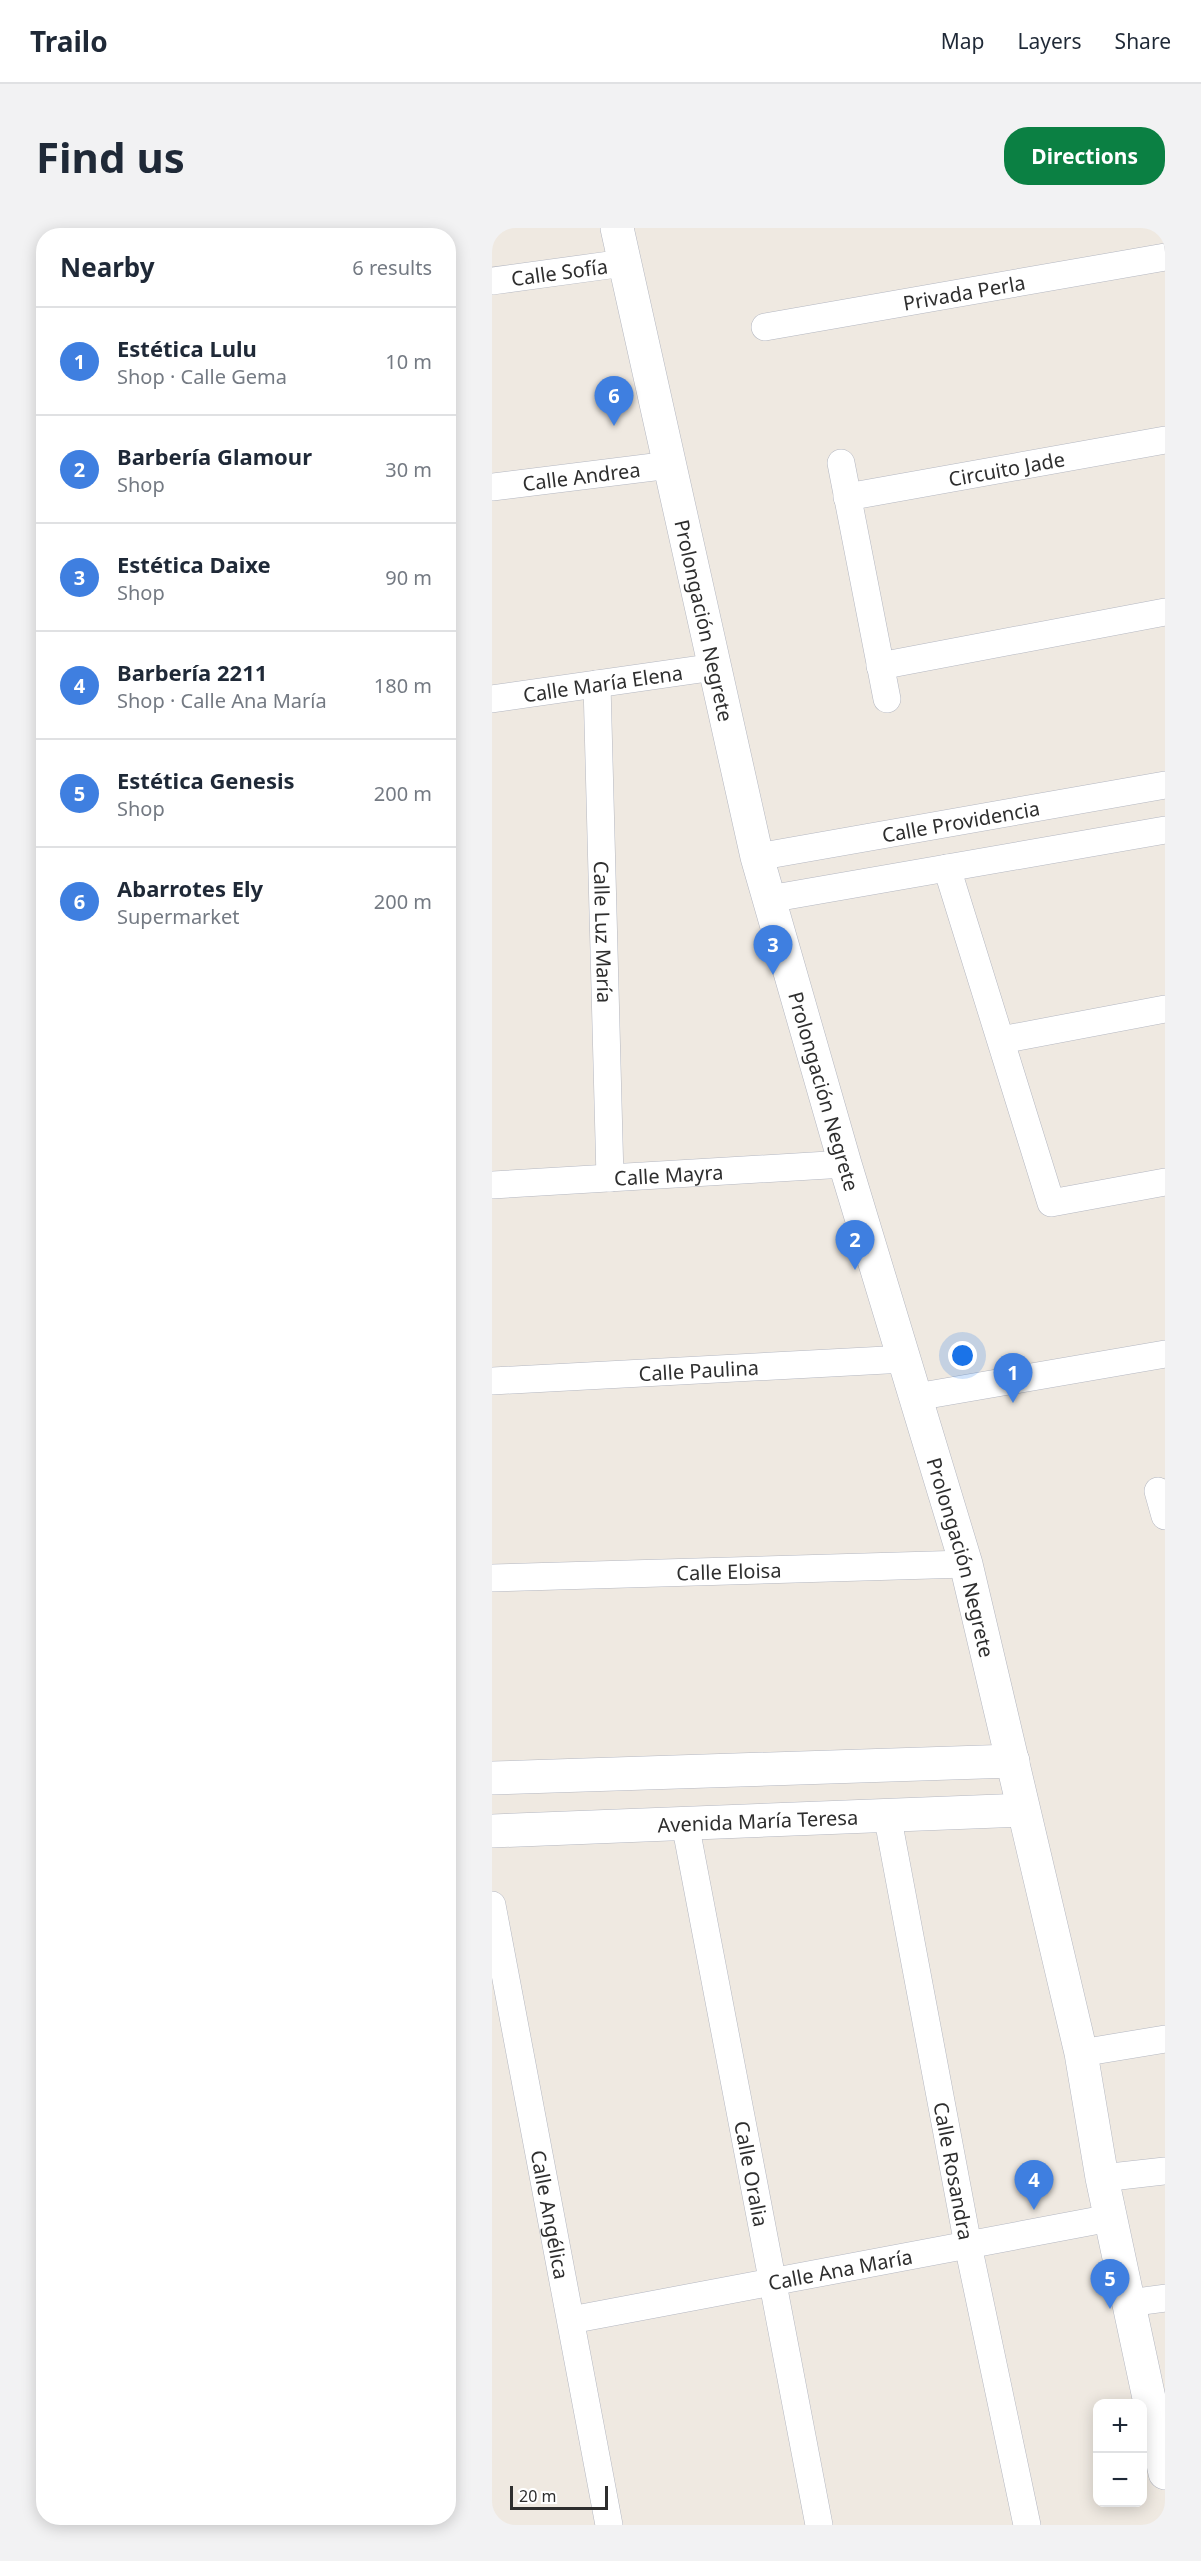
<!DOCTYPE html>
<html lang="en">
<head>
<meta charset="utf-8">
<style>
	body { margin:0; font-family:"Noto Sans",sans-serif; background:#f2f2f3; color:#1f2937 }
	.controls { position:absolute; right:18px; bottom:18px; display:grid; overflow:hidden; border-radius:12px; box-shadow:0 3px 15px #0003 }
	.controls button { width:54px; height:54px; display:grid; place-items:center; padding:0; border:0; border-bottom:2px solid #e0e1e3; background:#fff; color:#1f2937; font:30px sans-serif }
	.scale { position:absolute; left:18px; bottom:15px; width:98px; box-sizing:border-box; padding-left:6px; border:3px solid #2e2e2e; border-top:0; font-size:16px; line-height:21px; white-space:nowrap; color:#2e2e2e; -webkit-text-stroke:4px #fff; paint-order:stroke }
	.you { position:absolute; left:471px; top:1128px; width:21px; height:21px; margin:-15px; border:4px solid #fff; border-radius:50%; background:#1a73e8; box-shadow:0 0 0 9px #1a73e833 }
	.badge { display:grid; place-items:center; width:39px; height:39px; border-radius:50%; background:#0b8043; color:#fff; font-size:20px; font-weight:700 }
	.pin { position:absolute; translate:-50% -50px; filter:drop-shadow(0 2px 3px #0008) }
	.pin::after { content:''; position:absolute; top:32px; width:21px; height:18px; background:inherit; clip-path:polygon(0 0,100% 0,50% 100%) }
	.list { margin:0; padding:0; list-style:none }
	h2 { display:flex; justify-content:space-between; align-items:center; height:78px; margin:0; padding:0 24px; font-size:26px }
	h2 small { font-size:20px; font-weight:400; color:#747a83 }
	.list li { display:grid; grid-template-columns:39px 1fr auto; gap:18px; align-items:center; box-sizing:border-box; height:108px; padding:0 24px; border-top:2px solid #e0e1e3 }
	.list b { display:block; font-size:22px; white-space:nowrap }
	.list p { margin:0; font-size:20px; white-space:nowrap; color:#747a83 }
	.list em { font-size:20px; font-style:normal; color:#747a83 }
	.map { position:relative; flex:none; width:673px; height:2297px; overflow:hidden; border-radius:24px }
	header { display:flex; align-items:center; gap:36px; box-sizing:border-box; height:84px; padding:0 30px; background:#fff; border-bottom:2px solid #e0e1e3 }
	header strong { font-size:28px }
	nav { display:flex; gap:33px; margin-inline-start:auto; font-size:21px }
	.intro { display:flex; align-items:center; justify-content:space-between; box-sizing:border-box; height:144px; padding:0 36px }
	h1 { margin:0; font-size:42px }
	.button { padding:15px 27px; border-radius:24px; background:#0b8043; color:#fff; font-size:21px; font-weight:700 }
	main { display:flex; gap:36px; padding:0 36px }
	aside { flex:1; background:#fff; border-radius:24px; box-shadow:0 3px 15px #0003 }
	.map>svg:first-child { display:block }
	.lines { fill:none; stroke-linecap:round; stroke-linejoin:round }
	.minor-casing { stroke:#b4b7c1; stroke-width:28 }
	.tertiary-casing { stroke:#b4b7c1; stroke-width:34 }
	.minor { stroke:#fff; stroke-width:27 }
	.tertiary { stroke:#fff; stroke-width:33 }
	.labels { text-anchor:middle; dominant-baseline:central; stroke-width:4.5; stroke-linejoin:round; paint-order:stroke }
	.street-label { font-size:20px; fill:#2e2e2e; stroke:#fff }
</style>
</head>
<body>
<header>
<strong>Trailo</strong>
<nav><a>Map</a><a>Layers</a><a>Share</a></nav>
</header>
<div class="intro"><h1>Find us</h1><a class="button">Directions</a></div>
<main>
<aside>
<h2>Nearby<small>6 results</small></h2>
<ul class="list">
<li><span class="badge" style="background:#3f7fe0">1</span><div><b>Estética Lulu</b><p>Shop · Calle Gema</p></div><em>10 m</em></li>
<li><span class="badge" style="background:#3f7fe0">2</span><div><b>Barbería Glamour</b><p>Shop</p></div><em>30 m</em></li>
<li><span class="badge" style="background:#3f7fe0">3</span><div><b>Estética Daixe</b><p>Shop</p></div><em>90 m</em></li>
<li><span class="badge" style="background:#3f7fe0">4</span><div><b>Barbería 2211</b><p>Shop · Calle Ana María</p></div><em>180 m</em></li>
<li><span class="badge" style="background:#3f7fe0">5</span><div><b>Estética Genesis</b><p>Shop</p></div><em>200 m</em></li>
<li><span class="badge" style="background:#3f7fe0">6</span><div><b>Abarrotes Ely</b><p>Supermarket</p></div><em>200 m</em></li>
</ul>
</aside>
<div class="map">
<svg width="673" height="2297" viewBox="0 0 673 2297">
	<rect width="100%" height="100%" fill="#efe9e1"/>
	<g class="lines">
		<g class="minor-casing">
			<g id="minor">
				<path id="s1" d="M0,53L132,35"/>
				<path id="s2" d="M273,99L673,29"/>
				<path d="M349,235L395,471"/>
				<path id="s3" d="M0,259L178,237"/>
				<path id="s4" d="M355,269L673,212"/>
				<path d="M388,438L673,384"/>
				<path id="s5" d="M105,456L118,950"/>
				<path id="s6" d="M0,471L223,439"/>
				<path id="s7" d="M265,629L673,557"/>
				<path d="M455,640L559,975L673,954"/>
				<path d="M277,671L673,602"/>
				<path d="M509,812L673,781"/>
				<path id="s8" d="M0,957L353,936"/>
				<path id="s9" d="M0,1153L413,1131"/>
				<path d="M424,1169L673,1126"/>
				<path d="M666,1263L673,1288"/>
				<path id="s10" d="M0,1350L474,1336"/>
				<path id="s11" d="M395,1586L476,2017L535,2297"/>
				<path id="s12" d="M193,1595L327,2297"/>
				<path id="s13" d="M0,1677L117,2297"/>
				<path d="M589,1825L673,1811"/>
				<path d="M610,1950L673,1943"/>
				<path d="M637,2075L673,2070"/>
				<path id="s14" d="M79,2092L618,1990"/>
			</g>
		</g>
		<g class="tertiary-casing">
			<g id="tertiary">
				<path id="s15" d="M125,0L265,629L353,936L474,1336L589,1825L610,1950L673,2245"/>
				<path d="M0,1550L521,1533"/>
				<path id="s16" d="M0,1603L531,1582"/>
			</g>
		</g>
		<use href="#minor" class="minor"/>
		<use href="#tertiary" class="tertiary"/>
	</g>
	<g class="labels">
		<g class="street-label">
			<text stroke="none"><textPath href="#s1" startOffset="68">Calle Sofía</textPath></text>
			<text stroke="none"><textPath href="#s2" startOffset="202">Privada Perla</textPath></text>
			<text stroke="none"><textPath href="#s4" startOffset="162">Circuito Jade</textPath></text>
			<text stroke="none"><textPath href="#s3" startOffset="90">Calle Andrea</textPath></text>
			<text stroke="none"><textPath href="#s15" startOffset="402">Prolongación Negrete</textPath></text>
			<text stroke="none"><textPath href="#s6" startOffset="112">Calle María Elena</textPath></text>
			<text stroke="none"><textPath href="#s7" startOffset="207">Calle Providencia</textPath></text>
			<text stroke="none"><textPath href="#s5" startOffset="248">Calle Luz María</textPath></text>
			<text stroke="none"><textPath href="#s15" startOffset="888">Prolongación Negrete</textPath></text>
			<text stroke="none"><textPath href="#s8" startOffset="177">Calle Mayra</textPath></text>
			<text stroke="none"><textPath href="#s9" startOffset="207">Calle Paulina</textPath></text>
			<text stroke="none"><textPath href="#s15" startOffset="1374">Prolongación Negrete</textPath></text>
			<text stroke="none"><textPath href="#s10" startOffset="237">Calle Eloisa</textPath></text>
			<text stroke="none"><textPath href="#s16" startOffset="266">Avenida María Teresa</textPath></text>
			<text stroke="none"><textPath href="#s11" startOffset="363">Calle Rosandra</textPath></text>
			<text stroke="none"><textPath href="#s12" startOffset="357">Calle Oralia</textPath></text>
			<text stroke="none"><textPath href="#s13" startOffset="315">Calle Angélica</textPath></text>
			<text stroke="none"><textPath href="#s14" startOffset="274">Calle Ana María</textPath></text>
		</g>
	</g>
</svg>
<div class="controls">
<button>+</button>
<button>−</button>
</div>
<div class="scale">20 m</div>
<div class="you"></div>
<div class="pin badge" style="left:521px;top:1175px;background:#3f7fe0">1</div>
<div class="pin badge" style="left:363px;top:1042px;background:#3f7fe0">2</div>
<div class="pin badge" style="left:281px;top:747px;background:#3f7fe0">3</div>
<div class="pin badge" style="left:542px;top:1982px;background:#3f7fe0">4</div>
<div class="pin badge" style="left:618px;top:2081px;background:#3f7fe0">5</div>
<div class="pin badge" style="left:122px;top:198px;background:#3f7fe0">6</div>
</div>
</main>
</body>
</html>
